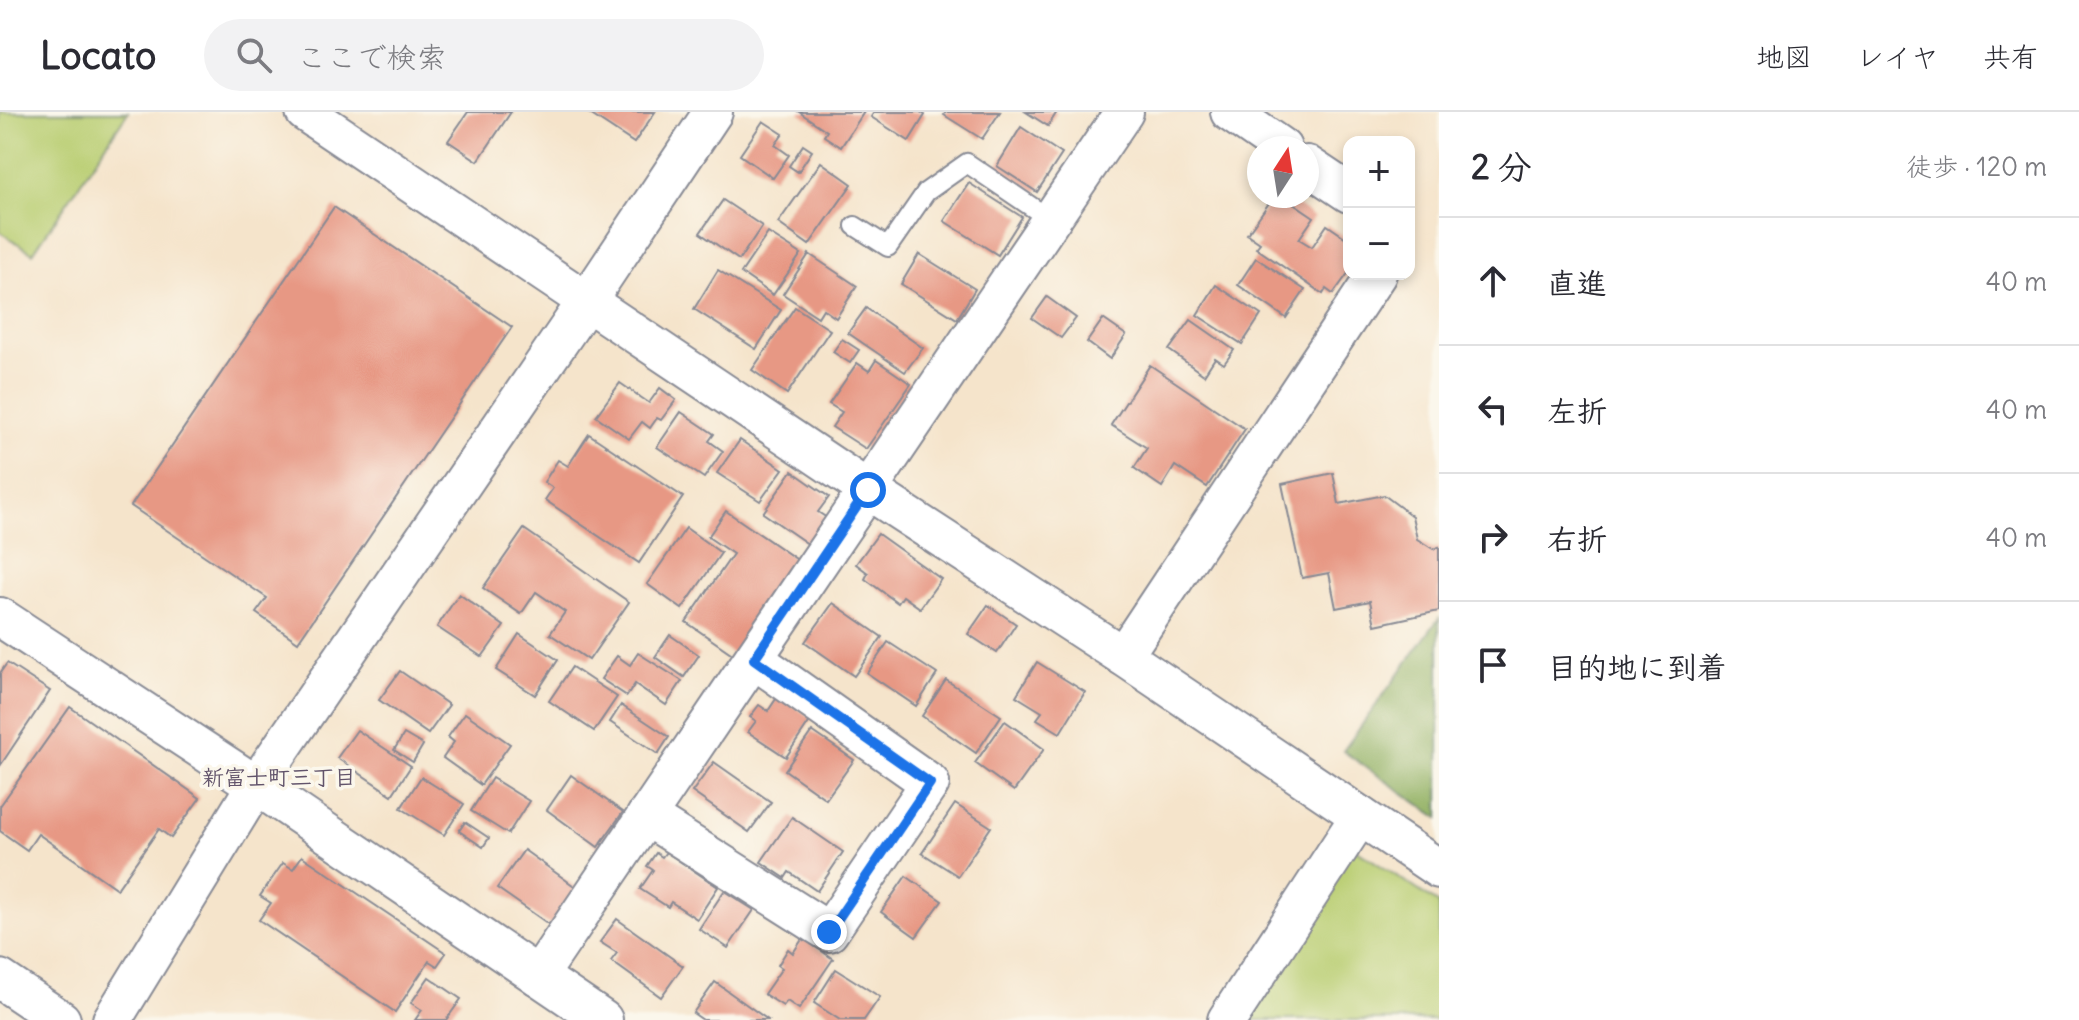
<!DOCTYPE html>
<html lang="ja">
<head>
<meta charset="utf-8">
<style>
	body { margin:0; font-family:Delius,"Klee One",sans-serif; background:#f2f2f3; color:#2b2b33 }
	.controls { position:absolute; right:24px; top:24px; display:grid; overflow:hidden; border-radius:16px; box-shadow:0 4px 12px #0003 }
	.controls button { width:72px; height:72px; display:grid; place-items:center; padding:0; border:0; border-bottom:2px solid #e1e1e2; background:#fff; color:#2b2b33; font:40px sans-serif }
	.compass { position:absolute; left:1247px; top:24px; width:72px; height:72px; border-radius:50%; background:#fff; box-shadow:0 4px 12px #0003; rotate:12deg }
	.stop { position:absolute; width:24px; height:24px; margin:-18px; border:6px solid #1a73e8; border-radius:50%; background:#fff }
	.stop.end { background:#1a73e8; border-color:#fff; box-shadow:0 2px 8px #0008 }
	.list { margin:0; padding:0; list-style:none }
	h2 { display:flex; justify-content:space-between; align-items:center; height:104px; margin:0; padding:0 32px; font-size:34px }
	h2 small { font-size:26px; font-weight:400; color:#7c7c81 }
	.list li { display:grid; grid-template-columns:52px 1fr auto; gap:24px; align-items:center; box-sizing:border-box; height:128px; padding:0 32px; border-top:2px solid #e1e1e2 }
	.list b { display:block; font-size:30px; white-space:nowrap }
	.list em { font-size:26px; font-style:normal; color:#7c7c81 }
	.icon { flex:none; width:44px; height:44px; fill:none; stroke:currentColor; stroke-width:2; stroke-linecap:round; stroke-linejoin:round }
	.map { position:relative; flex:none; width:1439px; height:908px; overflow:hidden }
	header { display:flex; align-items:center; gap:48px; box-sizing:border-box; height:112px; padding:0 40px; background:#fff; border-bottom:2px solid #e1e1e2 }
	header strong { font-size:38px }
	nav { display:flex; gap:44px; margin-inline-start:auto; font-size:28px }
	.search { width:560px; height:72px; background:#f2f2f3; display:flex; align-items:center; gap:20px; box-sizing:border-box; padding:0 28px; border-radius:44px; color:#7c7c81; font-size:30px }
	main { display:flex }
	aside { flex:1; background:#fff }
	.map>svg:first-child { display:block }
	.green { fill:#b9ce72; stroke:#6a7e68; stroke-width:2 }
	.forest { fill:#92b164; stroke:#567061; stroke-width:2 }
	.building { fill:#e79884 }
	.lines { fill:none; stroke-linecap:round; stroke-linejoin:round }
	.lane-casing { stroke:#888a94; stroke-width:22 }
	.street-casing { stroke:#888a94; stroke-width:42 }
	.lane { stroke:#fff; stroke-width:18 }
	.street { stroke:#fff; stroke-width:38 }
	.route { stroke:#1a73e8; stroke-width:10 }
	.labels { text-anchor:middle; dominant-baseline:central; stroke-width:7; stroke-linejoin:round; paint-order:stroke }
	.neighbourhood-label { font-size:22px; font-weight:bold; fill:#62546b; stroke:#fbf7ec }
</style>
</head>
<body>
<header>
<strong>Locato</strong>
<div class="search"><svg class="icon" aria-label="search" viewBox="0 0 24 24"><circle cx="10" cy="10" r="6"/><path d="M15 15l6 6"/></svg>ここで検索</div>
<nav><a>地図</a><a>レイヤ</a><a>共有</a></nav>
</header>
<main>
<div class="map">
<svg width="1439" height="908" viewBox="0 0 1439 908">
	<rect width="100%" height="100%" fill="#fbf7ec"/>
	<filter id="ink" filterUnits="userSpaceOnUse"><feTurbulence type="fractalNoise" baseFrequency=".0125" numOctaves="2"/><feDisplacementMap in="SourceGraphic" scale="16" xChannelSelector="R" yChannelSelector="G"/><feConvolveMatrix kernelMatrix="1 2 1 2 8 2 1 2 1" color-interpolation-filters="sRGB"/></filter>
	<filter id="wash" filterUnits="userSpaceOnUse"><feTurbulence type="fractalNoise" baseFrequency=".006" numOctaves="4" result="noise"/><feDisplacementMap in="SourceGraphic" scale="32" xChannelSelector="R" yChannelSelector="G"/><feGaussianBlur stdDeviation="1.8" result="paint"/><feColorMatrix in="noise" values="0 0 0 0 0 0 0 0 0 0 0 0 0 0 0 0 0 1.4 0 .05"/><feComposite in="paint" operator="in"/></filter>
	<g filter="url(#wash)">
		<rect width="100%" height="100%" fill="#f5e4cb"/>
		<g class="green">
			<path d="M0,0H128L33,141L0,120Z"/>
			<path d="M1351,734L1439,792V908H1237Z"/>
		</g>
		<path class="forest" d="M1439,506V706L1343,639Z"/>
		<g id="blocks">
			<g class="building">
				<path d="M468,0H511L478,49L448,29Z"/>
				<path d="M587,0H655L634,31Z"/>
				<path d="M799,0H864L841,35L824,24L827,19Z"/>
				<path d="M874,0H920L925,3L909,29L871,5Z"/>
				<path d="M946,0H1000L982,27L944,3Z"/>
				<path d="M1026,0H1057L1048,14Z"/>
				<path d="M763,9L783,22L775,33L789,43L773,66L740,43Z"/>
				<path d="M1021,15L1062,42L1037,80L997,54Z"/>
				<path d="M803,33L812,39L798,60L789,54Z"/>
				<path d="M821,50L852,72L809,133L778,111Z"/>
				<path d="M969,71L1022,105L998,143L944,109Z"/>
				<path d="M1274,84H1283L1314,105L1299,127L1312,135L1327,113L1349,128V160L1333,182L1326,177L1323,182L1256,136L1260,131L1247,122Z"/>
				<path d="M723,88L762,114L739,148L700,121Z"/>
				<path d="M334,95L512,215L298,530L256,501L267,486L131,394Z"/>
				<path d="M768,121L801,142L773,183L741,161Z"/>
				<path d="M809,142L857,174L836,206L823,197L818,205L783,182Z"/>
				<path d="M919,142L975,177L957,207L901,172Z"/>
				<path d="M1256,146L1305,178L1286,206L1238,173Z"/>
				<path d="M718,158L781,198L756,237L694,197Z"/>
				<path d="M1216,173L1261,203L1242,232L1197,203Z"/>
				<path d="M1047,185L1076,206L1061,226L1032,206Z"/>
				<path d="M795,195L830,218L787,282L752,258Z"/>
				<path d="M866,196L923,236L905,260L848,221Z"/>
				<path d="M1103,207L1126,223L1110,247L1087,230Z"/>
				<path d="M1191,208L1234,238L1224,252L1215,246L1204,263L1169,238Z"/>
				<path d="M842,227L859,238L850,251L833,240Z"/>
				<path d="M876,248L911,272L866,337L832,315L842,300L829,292L857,251L869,259Z"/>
				<path d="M1150,253L1245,317L1207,375L1175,354L1162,375L1134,356L1147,336L1111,313Z"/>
				<path d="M620,271L649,291L660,276L676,288L661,308L657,306L650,316L642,310L629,327L596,304Z"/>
				<path d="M681,300L714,322L709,329L723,339L704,366L657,335Z"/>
				<path d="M589,322L683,385L639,451L545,388L553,376L544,370L558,348L568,354Z"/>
				<path d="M740,328L783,357L760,389L717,361Z"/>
				<path d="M792,359L829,385L818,400L827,406L808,432L763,401Z"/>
				<path d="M1333,361L1339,392L1384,383L1412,404L1417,427L1433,437L1439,435V499L1375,513L1370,489L1336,496L1329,461L1302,466L1282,372Z"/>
				<path d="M726,399L799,449L734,543L686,510L733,442L708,425Z"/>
				<path d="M686,416L721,441L682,497L647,472Z"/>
				<path d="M524,417L629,490L589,548L550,522L565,500L536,480L521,502L483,476Z"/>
				<path d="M878,422L941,467L920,496L903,484L898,491L865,467L868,461L856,452Z"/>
				<path d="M459,482L504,514L482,545L437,515Z"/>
				<path d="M833,491L882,525L854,564L805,530Z"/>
				<path d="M988,493L1016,512L997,541L968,522Z"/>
				<path d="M519,522L558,548L535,583L496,558Z"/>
				<path d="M670,523L699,543L684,565L655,545Z"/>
				<path d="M888,530L937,562L916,594L867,561Z"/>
				<path d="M638,541L682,569L666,593L635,572L627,584L601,567L617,544L630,553Z"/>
				<path d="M1037,550L1085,580L1060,621L1037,607L1042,600L1016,584Z"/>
				<path d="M7,551L50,579L0,654V561Z"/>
				<path d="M572,555L617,585L594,619L549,589Z"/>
				<path d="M400,559L449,593L428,622L379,588Z"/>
				<path d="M946,568L1001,604L976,641L922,604Z"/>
				<path d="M778,584L812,606L786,645L748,620L756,609L750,605L759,593L768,599Z"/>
				<path d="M621,593L669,625L658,642L610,610Z"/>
				<path d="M70,595L200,686L171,726L159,717L117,777L38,722L27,738L0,719V694Z"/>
				<path d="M465,601L510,632L481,673L443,646L454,630L448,625Z"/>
				<path d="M1005,609L1044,637L1014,679L975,651Z"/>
				<path d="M357,618L411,654L392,683L337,646Z"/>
				<path d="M812,619L854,648L826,687L785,658Z"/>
				<path d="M404,622L423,633L413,650L394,638Z"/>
				<path d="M714,650L771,690L749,720L692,680Z"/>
				<path d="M571,663L623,700L598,735L547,698Z"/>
				<path d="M421,665L464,692L444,723L401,696Z"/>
				<path d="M492,666L529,689L508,722L471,699Z"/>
				<path d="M955,692L991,715L958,764L922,741Z"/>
				<path d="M792,705L843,740L817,779L789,760L785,766L761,750Z"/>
				<path d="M465,710L489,726L483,735L459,719Z"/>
				<path d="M524,738L577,776L550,813L497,776Z"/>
				<path d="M666,740L718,775L697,807L671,790L668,795L640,777L653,758L647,754L656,741L662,745Z"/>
				<path d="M302,744L446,841L437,854L429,849L395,900L259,808L271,791L260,784L283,751L293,757Z"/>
				<path d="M906,764L942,789L916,825L881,800Z"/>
				<path d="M724,779L754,798L728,836L699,817Z"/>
				<path d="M617,807L683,854L661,885L611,849L617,841L600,830Z"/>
				<path d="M803,826L833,847L799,897L787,889L783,894L764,882L782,856L778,853L788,837L793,841Z"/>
				<path d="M836,857L880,885L864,908H840L814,891Z"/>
				<path d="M429,865L461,887L446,908H415L422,898L411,891Z"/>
				<path d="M715,870L768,908H703L693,901Z"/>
			</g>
		</g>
	</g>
	<g filter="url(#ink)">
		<use href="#blocks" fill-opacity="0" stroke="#888a94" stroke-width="2"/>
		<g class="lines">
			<g class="lane-casing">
				<path id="lane" d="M855,114L888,135L926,80L967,51L1051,108"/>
			</g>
			<g class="street-casing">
				<g id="street">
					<path d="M305,0L868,378L1123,544L1439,757"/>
					<path d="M1230,0L1282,36"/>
					<path d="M1307,53L1349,81"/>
					<path d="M0,505L256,673L603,908"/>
					<path d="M1123,544L1377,162"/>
					<path d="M646,704L829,820L930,671L754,547"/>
					<path d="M538,864L1124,0"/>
					<path d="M0,867L61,908"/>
					<path d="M112,908L256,673L587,189L713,0"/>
					<path d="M1227,908L1360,704"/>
				</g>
			</g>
			<use href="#lane" class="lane"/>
			<use href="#street" class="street"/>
		</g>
	</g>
	<g class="lines" filter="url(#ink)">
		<path class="route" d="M829,820L930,671L754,547L868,378"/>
	</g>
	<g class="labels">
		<g class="neighbourhood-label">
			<text x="279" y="665">新富士町三丁目</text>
		</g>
	</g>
</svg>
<div class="controls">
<button>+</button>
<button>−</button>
</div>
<svg class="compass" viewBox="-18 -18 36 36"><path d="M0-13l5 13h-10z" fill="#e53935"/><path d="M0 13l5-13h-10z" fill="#7c7c81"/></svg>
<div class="stop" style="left:868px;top:378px"></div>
<div class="stop end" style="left:829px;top:820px"></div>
</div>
<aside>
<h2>2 分<small>徒歩 · 120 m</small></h2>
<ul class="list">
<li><svg class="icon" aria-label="ahead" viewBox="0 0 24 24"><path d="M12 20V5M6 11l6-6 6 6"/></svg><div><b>直進</b></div><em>40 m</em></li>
<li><svg class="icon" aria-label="left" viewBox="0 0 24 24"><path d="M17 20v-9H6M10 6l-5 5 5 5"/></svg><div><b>左折</b></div><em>40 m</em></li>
<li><svg class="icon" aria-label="right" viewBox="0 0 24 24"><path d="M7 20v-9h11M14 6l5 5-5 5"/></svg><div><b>右折</b></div><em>40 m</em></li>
<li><svg class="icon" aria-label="arrive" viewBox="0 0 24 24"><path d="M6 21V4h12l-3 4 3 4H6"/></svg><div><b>目的地に到着</b></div></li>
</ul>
</aside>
</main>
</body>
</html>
